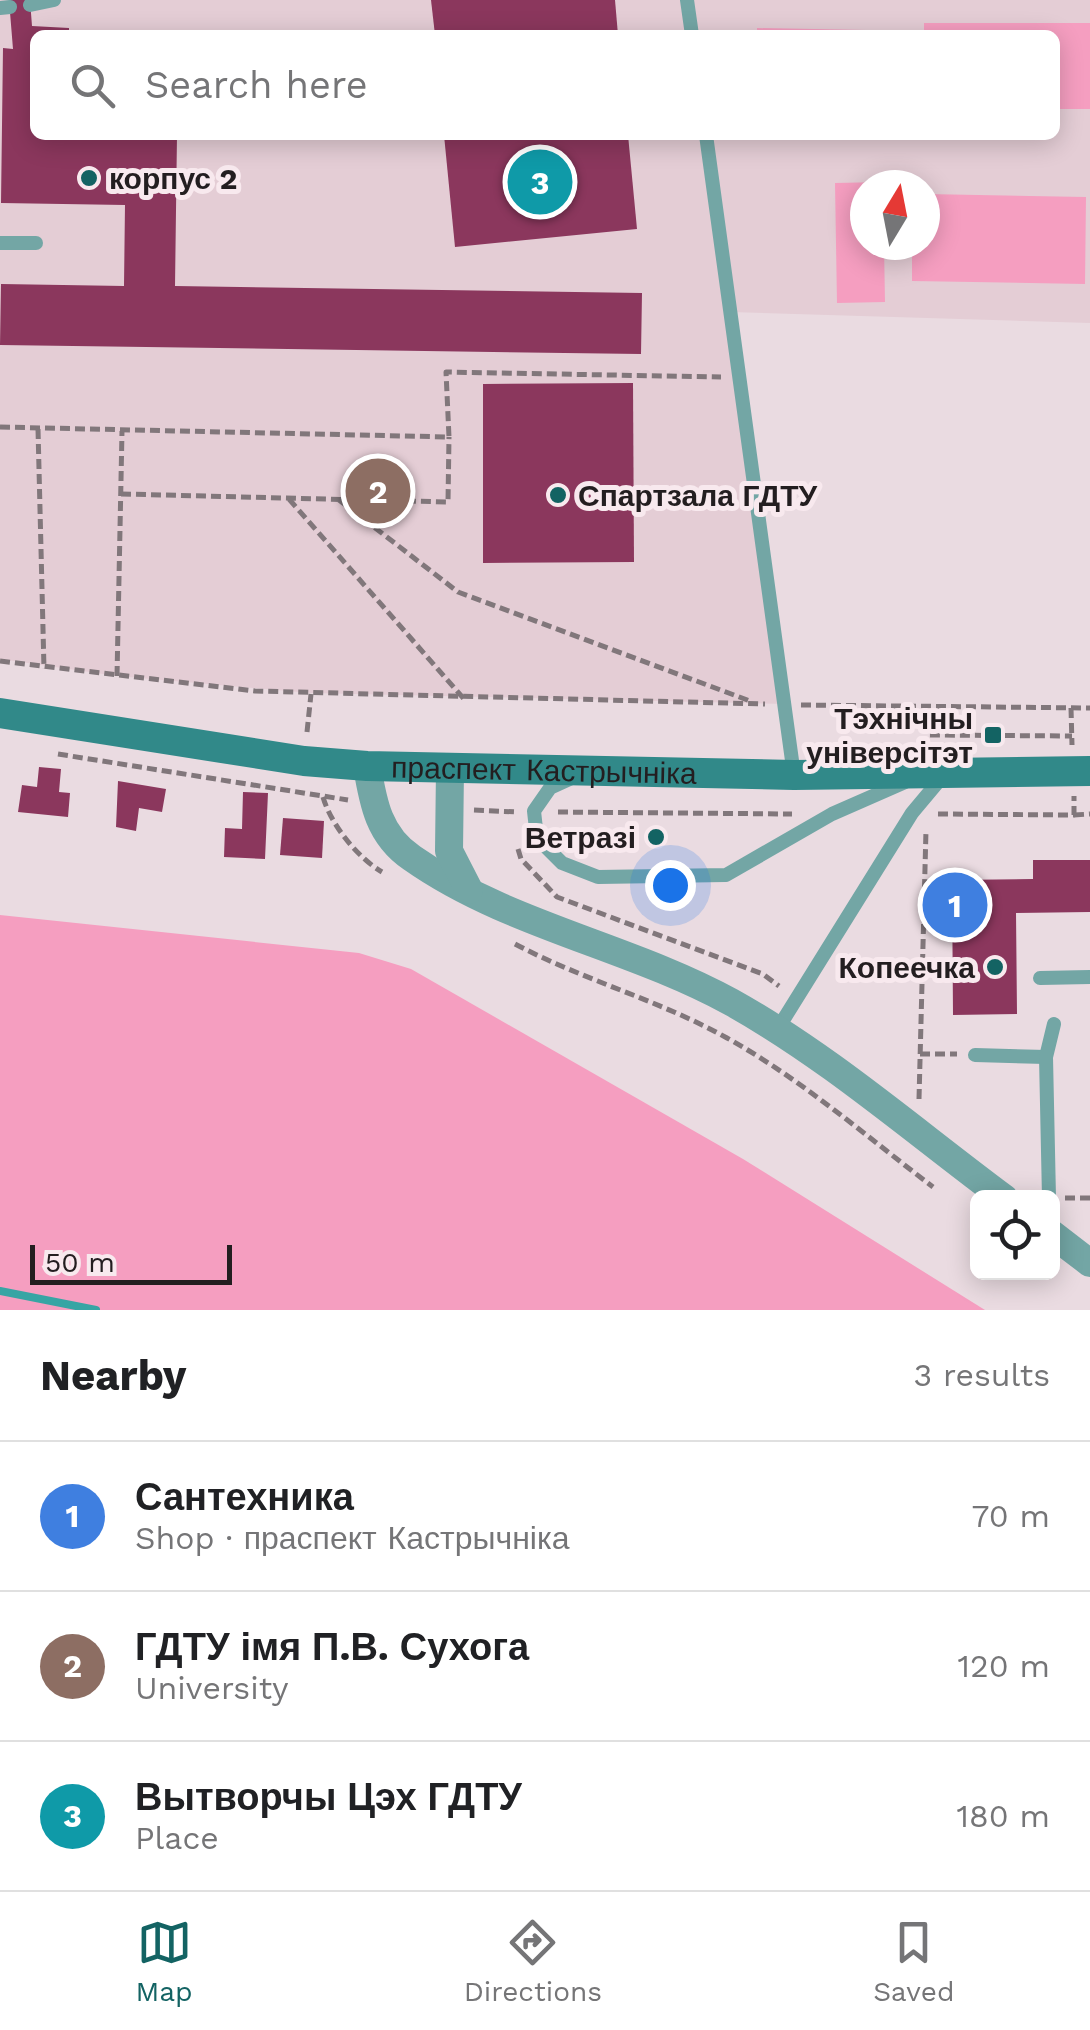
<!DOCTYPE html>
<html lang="en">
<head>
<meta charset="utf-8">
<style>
	body { margin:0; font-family:"Work Sans",sans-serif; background:#f2f2f2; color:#202124 }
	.controls { position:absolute; right:30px; bottom:30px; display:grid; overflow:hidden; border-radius:15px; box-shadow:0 5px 25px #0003 }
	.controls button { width:90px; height:90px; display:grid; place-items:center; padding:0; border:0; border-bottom:2px solid #e0e0e0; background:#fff; color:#202124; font:50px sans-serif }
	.compass { position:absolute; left:850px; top:170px; width:90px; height:90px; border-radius:50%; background:#fff; box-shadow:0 5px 25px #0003; rotate:10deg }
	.scale { position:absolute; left:30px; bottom:25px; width:202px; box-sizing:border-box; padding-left:10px; border:5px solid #231e20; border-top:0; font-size:28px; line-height:35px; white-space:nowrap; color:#231e20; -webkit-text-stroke:8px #f8e9ee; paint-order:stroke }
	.you { position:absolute; left:670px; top:885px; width:35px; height:35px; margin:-25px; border:8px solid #fff; border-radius:50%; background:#1a73e8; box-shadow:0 0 0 15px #1a73e833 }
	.badge { display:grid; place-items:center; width:65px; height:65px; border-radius:50%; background:#136363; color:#fff; font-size:32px; font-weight:700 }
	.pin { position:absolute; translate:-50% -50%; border:5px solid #fff; box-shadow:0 2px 10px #0006 }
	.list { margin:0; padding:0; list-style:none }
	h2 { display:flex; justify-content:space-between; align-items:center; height:130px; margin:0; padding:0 40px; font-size:42px }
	h2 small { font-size:32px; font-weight:400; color:#757577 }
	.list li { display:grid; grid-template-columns:65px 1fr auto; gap:30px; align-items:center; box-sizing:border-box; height:150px; padding:0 40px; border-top:2px solid #e0e0e0 }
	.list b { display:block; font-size:38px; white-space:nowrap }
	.list p { margin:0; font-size:32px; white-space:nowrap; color:#757577 }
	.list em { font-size:32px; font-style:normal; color:#757577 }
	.icon { flex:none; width:55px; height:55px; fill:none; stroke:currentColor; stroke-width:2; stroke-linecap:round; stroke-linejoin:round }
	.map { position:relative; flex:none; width:1090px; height:1310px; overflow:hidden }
	.search { position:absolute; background:#fff; box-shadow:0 5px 25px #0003; left:30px; right:30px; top:30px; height:110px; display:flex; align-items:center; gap:25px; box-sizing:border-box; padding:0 35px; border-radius:15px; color:#757577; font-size:38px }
	.sheet { height:580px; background:#fff }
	nav { display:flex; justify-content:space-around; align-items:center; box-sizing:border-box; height:140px; border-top:2px solid #e0e0e0; background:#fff; font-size:28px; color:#757577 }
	nav a { display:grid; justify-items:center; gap:5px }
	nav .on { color:#136363 }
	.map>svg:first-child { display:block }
	.built { fill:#e4cdd5; fill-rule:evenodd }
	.green { fill:#f59ec0 }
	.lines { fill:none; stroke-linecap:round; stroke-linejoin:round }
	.stream { stroke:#37a5a4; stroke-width:8 }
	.building { fill:#8b375d }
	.path { stroke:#81777b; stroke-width:5; stroke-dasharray:10 5; stroke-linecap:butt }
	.lane { stroke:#73a6a5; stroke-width:14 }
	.street { stroke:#73a6a5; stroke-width:28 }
	.secondary { stroke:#318989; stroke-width:30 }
	.poi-dot { fill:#136363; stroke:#f8e9ee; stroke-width:4 }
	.labels { text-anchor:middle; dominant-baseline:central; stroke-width:10; stroke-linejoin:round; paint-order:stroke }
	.poi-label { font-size:30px; font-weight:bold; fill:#231e20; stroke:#f8e9ee; text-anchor:end }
	.street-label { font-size:30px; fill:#231e20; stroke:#f8e9ee }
</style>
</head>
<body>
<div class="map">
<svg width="1090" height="1310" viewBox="0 0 1090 1310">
	<rect width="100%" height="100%" fill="#eadbe1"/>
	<path class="built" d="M0,0H1090V323L730,312L787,704L311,693L117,676L0,659ZM35,35H1055V135H35ZM865,185H925V245H865Z"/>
	<g class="green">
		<path d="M924,23H1090V109H1055V35H924Z"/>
		<path d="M757,28L866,30V35H757Z"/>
		<path d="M883,182L865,185V245H884L885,302L837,303L835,183Z"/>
		<path d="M925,194L1086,197L1085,284L912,281V245H925Z"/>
		<path d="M0,915L359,953L411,969L743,1159L985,1310H0Z"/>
	</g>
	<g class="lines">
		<path class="stream" d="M0,1291L96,1310"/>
	</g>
	<g class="building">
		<path d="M9,0H30L32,26L69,28V35H35V135H177L175,286L642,293L641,354L0,345L1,284L124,286L125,205L1,203L3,48L13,49Z"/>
		<path d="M431,0H615L618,35H435Z"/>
		<path d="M444,135H628L637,229L455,247Z"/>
		<path d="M633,383L634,562L483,563V384Z"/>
		<path d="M39,767L61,769L59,792L70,793L68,817L18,812L22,785L37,787Z"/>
		<path d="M118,781L166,789L162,812L139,808L136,831L116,827Z"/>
		<path d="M243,792L268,793L265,859L224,857L225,828L242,829Z"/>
		<path d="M283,818L324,821L322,858L280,855Z"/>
		<path d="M1033,860H1090V912L1016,913L1017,1014L953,1015L952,880L1033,879Z"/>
	</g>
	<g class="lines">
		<g class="path">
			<path d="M0,427L449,437L446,372L721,377"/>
			<path d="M38,429L44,669"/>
			<path d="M121,494L448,502L449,437"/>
			<path d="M289,499L464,699"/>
			<path d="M339,500L458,592L750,701"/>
			<path d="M0,661L255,691L765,704"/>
			<path d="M117,676L122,431"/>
			<path d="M801,705L1090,708"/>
			<path d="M925,708L927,735L1072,736"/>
			<path d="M1071,708L1072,745"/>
			<path d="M307,732L311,694"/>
			<path d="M58,754L348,800"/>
			<path d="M323,797C331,825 358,858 382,872"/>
			<path d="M474,810L517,812"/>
			<path d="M558,812L792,814"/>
			<path d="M938,814L1074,815V796"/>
			<path d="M1074,815L1090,814"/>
			<path d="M518,849L521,859L557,897L763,974L779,986"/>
			<path d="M515,944C583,980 659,1000 727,1038C801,1079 866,1136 933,1187"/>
			<path d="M920,1054H957"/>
			<path d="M919,1099L926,830"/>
			<path d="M1065,1198H1090"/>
		</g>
		<g class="lane">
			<path d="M687,0L692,35"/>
			<path d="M30,5L54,0"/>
			<path d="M0,8L10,7"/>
			<path d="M706,135L794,775"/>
			<path d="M0,243H36"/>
			<path d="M572,778L550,788L534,811L537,838L562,863L598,877L726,875L832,814L905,782"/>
			<path d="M1040,978L1090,977"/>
			<path d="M777,1030L912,813L943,776"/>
			<path d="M975,1055L1046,1057"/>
			<path d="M1049,1198L1046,1057L1054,1024"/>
		</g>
		<g class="street">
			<path d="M367,766C373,803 379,836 412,858C507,925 629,946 731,1002C828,1056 915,1132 1004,1198"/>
			<path d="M450,769L449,851L469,890"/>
			<path d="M1052,1234L1090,1263"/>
		</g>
		<path class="secondary" id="s1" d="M0,713L304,761L367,766L794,775L1090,771"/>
	</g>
	<g class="poi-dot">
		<circle cx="89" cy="178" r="10"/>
		<circle cx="558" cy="495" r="10"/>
		<rect x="983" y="725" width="20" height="20" rx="5"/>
		<circle cx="656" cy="837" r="10"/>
		<circle cx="995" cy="967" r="10"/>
	</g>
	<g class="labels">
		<g class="poi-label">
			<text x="109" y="178" text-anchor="start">корпус 2</text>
			<text x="578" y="495" text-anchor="start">Спартзала ГДТУ</text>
			<text x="973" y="718">Тэхнічны<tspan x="973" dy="34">універсітэт</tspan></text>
			<text x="636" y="837">Ветразі</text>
			<text x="975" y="967">Копеечка</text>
		</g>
		<g class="street-label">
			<text stroke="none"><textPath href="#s1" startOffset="548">праспект Кастрычніка</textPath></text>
		</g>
	</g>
</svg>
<div class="controls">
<button><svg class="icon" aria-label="locate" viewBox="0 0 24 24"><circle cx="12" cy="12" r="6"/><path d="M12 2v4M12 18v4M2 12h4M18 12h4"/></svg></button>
</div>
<svg class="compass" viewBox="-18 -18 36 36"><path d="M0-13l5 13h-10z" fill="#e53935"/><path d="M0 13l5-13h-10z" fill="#757577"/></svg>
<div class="scale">50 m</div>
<div class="you"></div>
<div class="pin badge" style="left:955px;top:905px;background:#3f7fe0">1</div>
<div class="pin badge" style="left:378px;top:491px;background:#8d6e63">2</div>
<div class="pin badge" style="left:540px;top:182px;background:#0f9aa8">3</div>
<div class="search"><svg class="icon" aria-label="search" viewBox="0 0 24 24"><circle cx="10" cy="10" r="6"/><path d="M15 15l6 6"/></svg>Search here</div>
</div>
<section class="sheet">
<h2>Nearby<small>3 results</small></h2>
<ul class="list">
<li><span class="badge" style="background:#3f7fe0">1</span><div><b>Сантехника</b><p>Shop · праспект Кастрычніка</p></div><em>70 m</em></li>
<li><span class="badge" style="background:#8d6e63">2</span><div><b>ГДТУ імя П.В. Сухога</b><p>University</p></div><em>120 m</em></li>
<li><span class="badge" style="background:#0f9aa8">3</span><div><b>Вытворчы Цэх ГДТУ</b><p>Place</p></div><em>180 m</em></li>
</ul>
</section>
<nav>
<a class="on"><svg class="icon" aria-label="map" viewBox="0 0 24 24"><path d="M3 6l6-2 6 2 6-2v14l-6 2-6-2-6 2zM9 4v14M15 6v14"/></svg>Map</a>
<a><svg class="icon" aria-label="directions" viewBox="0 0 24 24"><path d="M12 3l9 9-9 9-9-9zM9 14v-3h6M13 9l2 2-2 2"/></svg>Directions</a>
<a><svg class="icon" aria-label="saved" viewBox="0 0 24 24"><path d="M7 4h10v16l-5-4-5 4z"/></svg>Saved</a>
</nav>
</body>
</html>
